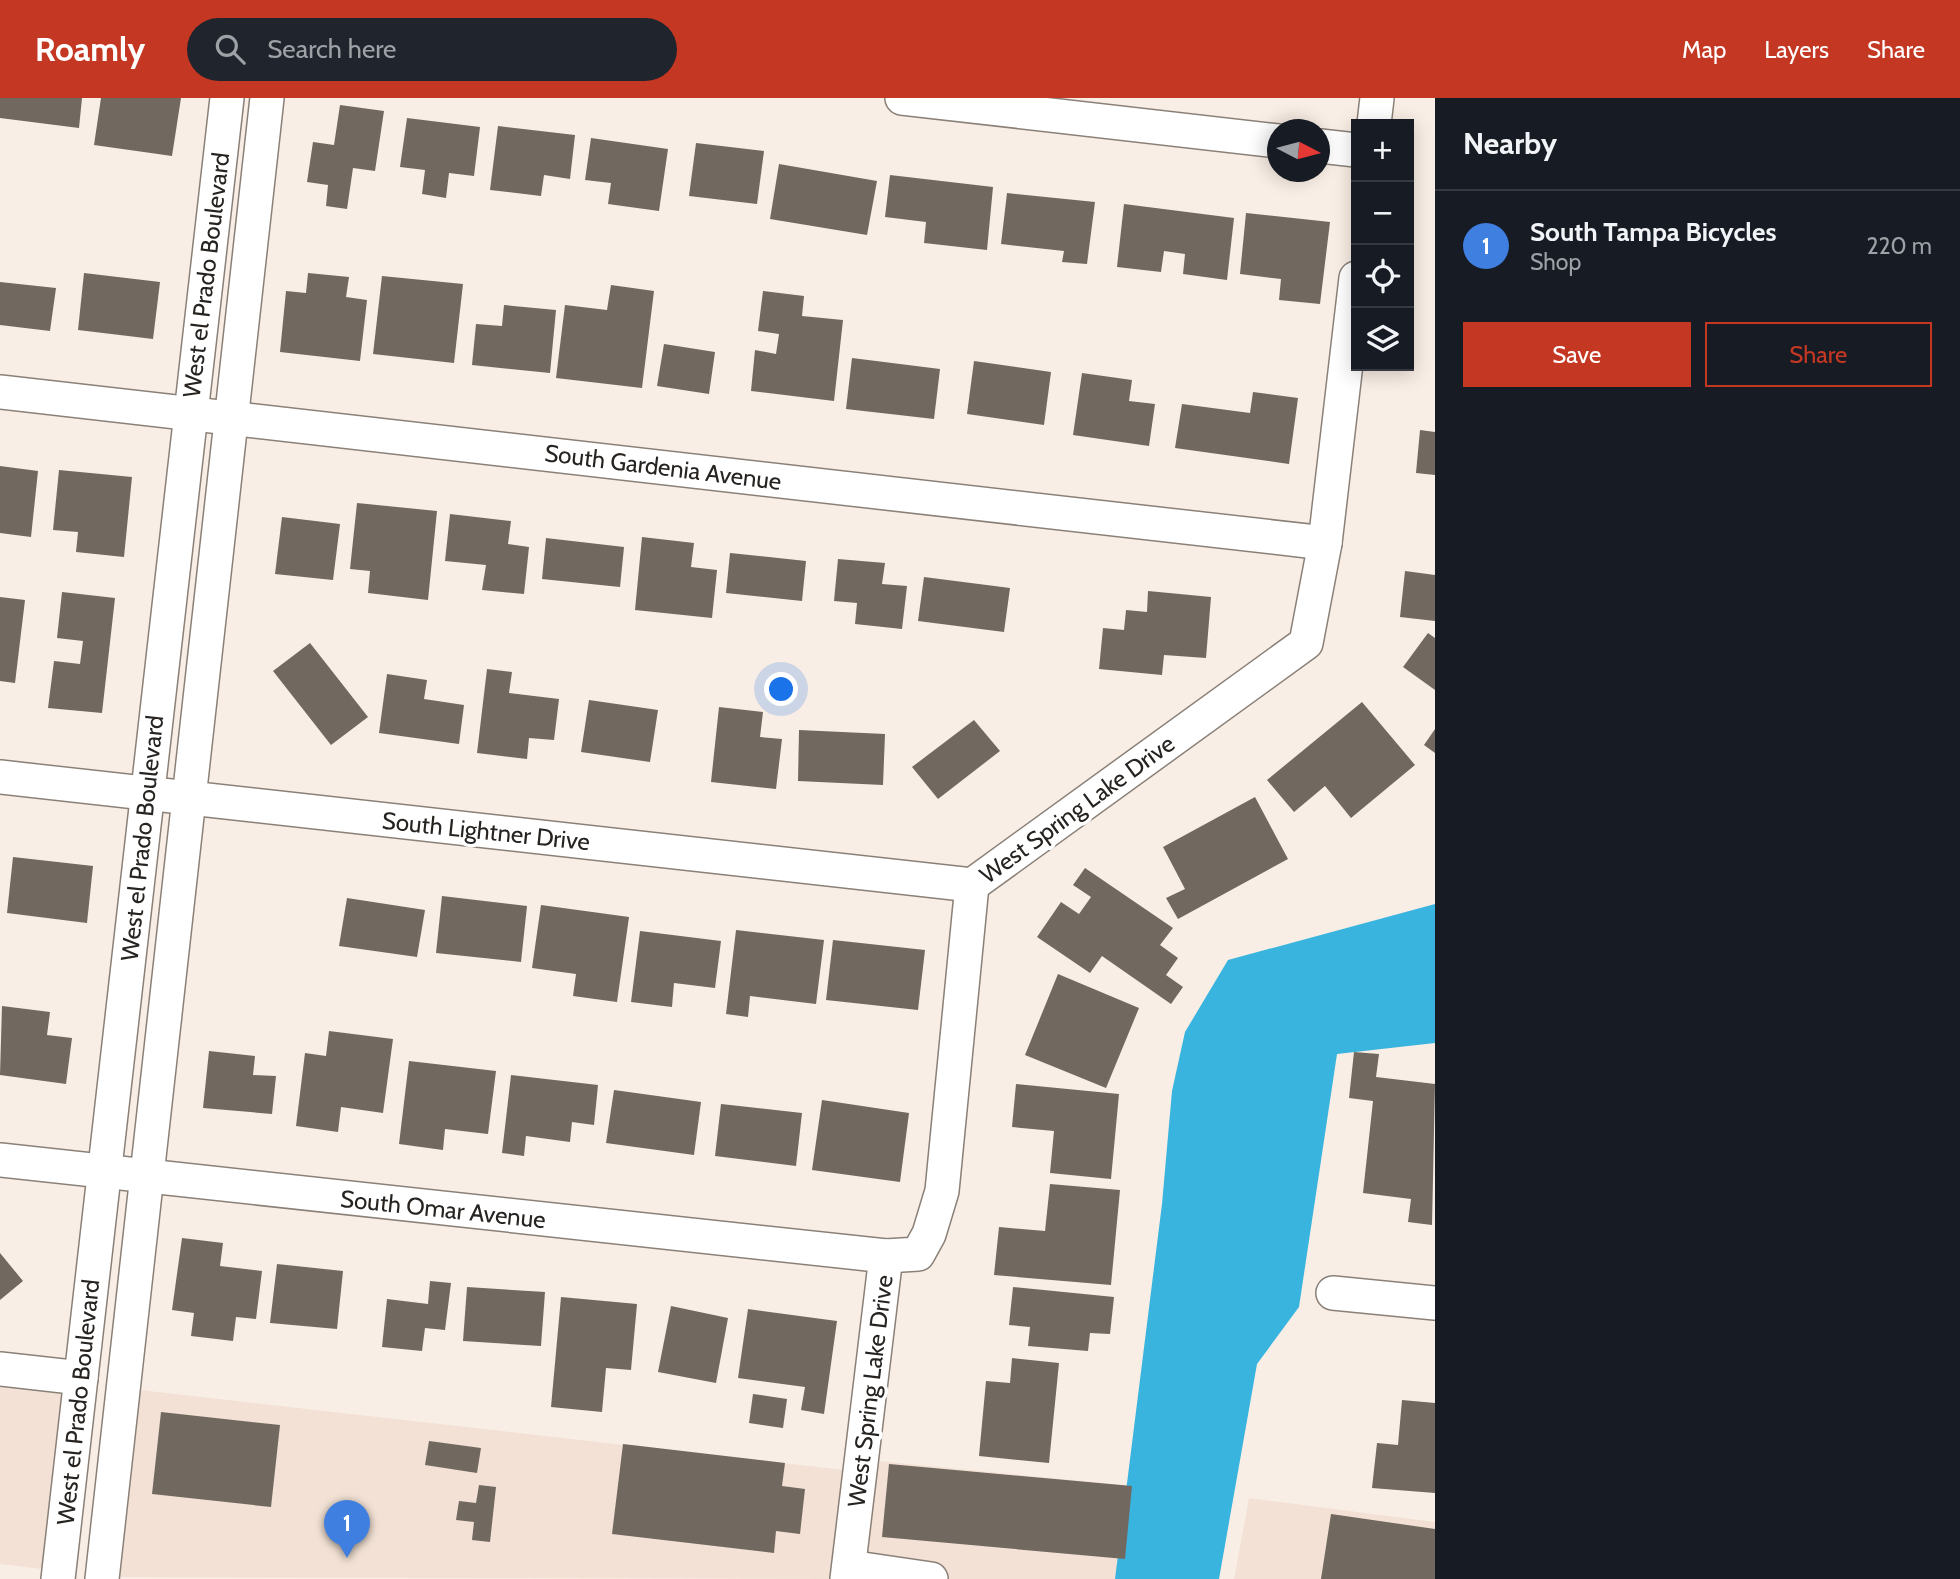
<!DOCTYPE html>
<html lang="en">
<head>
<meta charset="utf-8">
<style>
	body { margin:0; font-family:Cabin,sans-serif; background:#20242c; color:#f1f3f6 }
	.controls { position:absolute; right:21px; top:21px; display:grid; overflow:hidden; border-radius:0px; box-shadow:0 4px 18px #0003 }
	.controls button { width:63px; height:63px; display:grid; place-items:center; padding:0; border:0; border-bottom:2px solid #363941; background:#171b24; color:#f1f3f6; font:35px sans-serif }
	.compass { position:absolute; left:1267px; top:21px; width:63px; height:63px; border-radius:50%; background:#171b24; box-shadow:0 4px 18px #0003; rotate:96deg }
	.you { position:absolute; left:782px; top:592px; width:24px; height:24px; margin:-18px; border:5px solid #fff; border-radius:50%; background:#1a73e8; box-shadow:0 0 0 10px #1a73e833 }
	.badge { display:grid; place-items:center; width:46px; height:46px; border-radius:50%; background:#c43823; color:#fff; font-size:23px; font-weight:700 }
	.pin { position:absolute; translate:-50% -58px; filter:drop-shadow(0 2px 4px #0008) }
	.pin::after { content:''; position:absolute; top:37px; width:24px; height:21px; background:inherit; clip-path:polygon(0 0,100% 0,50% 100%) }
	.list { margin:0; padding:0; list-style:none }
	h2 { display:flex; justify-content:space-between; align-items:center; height:91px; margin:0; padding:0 28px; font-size:30px }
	h2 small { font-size:23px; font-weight:400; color:#9ea1a6 }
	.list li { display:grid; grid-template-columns:46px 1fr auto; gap:21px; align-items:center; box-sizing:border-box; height:112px; padding:0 28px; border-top:2px solid #363941 }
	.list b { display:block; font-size:26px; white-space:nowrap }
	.list p { margin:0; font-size:23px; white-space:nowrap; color:#9ea1a6 }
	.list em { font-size:23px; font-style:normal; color:#9ea1a6 }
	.actions { display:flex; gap:14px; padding:21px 28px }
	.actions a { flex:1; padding:16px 0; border:2px solid #c43823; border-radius:0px; text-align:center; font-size:24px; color:#c43823 }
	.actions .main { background:#c43823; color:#fff }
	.icon { flex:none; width:38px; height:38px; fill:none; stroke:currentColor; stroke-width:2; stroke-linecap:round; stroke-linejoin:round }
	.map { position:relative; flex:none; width:1435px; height:1481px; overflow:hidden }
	header { display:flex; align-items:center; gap:42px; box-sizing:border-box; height:98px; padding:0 35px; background:#c43823; color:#fff }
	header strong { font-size:33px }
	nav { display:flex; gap:38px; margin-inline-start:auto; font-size:24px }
	.search { width:490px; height:63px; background:#20242c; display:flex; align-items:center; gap:18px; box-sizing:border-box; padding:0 24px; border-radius:38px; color:#9ea1a6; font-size:26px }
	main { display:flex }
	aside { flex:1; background:#171b24 }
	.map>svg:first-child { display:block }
	.built { fill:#f2e1d4 }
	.water { fill:#39b4df }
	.building { fill:#716860 }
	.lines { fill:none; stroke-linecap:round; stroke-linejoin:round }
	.minor-casing { stroke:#8a8078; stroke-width:36 }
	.minor { stroke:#fff; stroke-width:33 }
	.labels { text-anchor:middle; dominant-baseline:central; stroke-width:7; stroke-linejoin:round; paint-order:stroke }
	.street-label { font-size:24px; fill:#262320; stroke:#fff }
</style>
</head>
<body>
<header>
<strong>Roamly</strong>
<div class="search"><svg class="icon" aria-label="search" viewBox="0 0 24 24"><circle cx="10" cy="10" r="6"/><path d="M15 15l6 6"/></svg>Search here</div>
<nav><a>Map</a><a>Layers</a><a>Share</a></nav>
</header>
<main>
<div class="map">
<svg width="1435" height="1481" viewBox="0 0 1435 1481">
	<rect width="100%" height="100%" fill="#f9eee5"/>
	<g class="built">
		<path d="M0,1276L63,1283L42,1471L0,1466Z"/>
		<path d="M140,1292L844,1372L832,1481L120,1479Z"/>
		<path d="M878,1363L1134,1388L1123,1481H864Z"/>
		<path d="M1249,1400L1435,1424V1481H1234Z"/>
	</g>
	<path class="water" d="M1435,806V945L1337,956L1299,1209L1257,1266L1219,1481H1115L1162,1106L1172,993L1185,934L1228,862Z"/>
	<g class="building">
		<path d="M0,0H82L79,30L0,20Z"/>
		<path d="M101,0H181L172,58L94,47Z"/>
		<path d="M340,7L384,13L375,73L353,70L347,111L326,108L328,87L307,84L313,44L334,47Z"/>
		<path d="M407,20L480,29L474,78L449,75L446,100L422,96L425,72L400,69Z"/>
		<path d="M498,28L575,37L570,81L544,77L541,98L490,92Z"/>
		<path d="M591,40L668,51L659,113L608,106L611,85L585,82Z"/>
		<path d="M696,45L764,53L757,106L689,98Z"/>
		<path d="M779,66L877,83L867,137L770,121Z"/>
		<path d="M890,77L993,89L987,152L924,145L926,124L885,119Z"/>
		<path d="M1007,95L1095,104L1087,166L1062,164L1064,153L1001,146Z"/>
		<path d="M1124,106L1234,120L1227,182L1183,176L1185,156L1164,153L1161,174L1117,169Z"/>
		<path d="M1246,115L1330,124L1320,206L1279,202L1281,181L1240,176Z"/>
		<path d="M84,175L160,184L153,241L78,232Z"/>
		<path d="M308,175L349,179L346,199L367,202L360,263L280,254L286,193L306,195Z"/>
		<path d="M382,178L463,186L454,265L373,256Z"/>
		<path d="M0,184L56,190L50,233L0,227Z"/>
		<path d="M611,187L654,193L642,290L556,280L565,207L607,212Z"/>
		<path d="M763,193L804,198L802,218L843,222L834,303L751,293L755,252L776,256L779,236L758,233Z"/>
		<path d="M504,207L556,212L550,275L472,267L476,226L502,228Z"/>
		<path d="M664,246L715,254L709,296L657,288Z"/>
		<path d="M852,260L940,271L934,321L846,311Z"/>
		<path d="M974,263L1051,274L1044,327L967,316Z"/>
		<path d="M1082,275L1132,282L1129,303L1155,306L1149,348L1073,337Z"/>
		<path d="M1253,294L1298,300L1289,366L1175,350L1182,306L1250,315Z"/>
		<path d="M1420,332L1435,334V377L1416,375Z"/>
		<path d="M0,368L38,373L31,439L0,435Z"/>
		<path d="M59,372L132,379L124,459L76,454L78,434L53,432Z"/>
		<path d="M357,405L437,413L428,502L368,495L370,473L350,471Z"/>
		<path d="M450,416L511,423L508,446L529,449L524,496L482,492L486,467L445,463Z"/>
		<path d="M282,419L340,426L333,482L275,476Z"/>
		<path d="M642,439L694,445L691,469L717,472L712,520L635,512Z"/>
		<path d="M546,440L624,449L620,489L542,481Z"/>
		<path d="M730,455L806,463L802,503L726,495Z"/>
		<path d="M838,461L885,465L882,486L907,488L902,531L855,526L857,505L834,503Z"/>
		<path d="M1405,473L1435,477V523L1400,519Z"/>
		<path d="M924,479L1010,490L1004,534L918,523Z"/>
		<path d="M1148,493L1211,499L1206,560L1164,557L1162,577L1099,571L1103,530L1124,532L1126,512L1147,514Z"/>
		<path d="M62,494L115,500L102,615L48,610L54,563L80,566L83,543L57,540Z"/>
		<path d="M0,499L25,502L15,585L0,583Z"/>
		<path d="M1428,535L1435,540V592L1403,569Z"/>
		<path d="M310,545L368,619L331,647L273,573Z"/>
		<path d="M487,571L512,574L509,595L559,601L554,642L529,640L527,661L477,655Z"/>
		<path d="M387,576L427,582L424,601L464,607L459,646L379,635Z"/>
		<path d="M589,602L658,612L650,664L581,654Z"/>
		<path d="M1362,604L1415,667L1351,720L1325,688L1294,714L1267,682Z"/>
		<path d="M719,609L763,614L760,639L782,641L776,691L711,684Z"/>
		<path d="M974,622L1000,653L938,701L912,669Z"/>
		<path d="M1435,631V655L1424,647Z"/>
		<path d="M799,632L885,636L883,687L798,683Z"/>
		<path d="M1255,699L1288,761L1178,821L1166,800L1185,791L1163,749Z"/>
		<path d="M13,759L93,768L87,825L7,815Z"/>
		<path d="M1085,770L1173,830L1160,847L1178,860L1166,877L1183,889L1171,906L1102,858L1090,875L1037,839L1061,804L1079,816L1091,799L1073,787Z"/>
		<path d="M442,798L527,808L521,864L436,855Z"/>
		<path d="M347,800L425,812L417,859L339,848Z"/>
		<path d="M541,807L629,819L617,904L573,898L576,876L532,870Z"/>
		<path d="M736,832L824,842L816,906L750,898L748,919L726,916Z"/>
		<path d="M640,833L721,843L715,890L674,885L672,909L631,904Z"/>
		<path d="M833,842L925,852L918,912L826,902Z"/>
		<path d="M1058,876L1139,910L1106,990L1025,957Z"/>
		<path d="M2,908L50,914L47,937L72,940L66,986L0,977Z"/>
		<path d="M329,933L393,941L383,1015L341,1009L338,1034L296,1028L305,955L326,958Z"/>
		<path d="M209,953L255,958L253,977L276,978L272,1016L203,1010Z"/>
		<path d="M1354,954L1379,956L1376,979L1435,986L1432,1127L1408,1124L1411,1101L1363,1095L1373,1003L1349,1000Z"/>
		<path d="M409,963L496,973L488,1036L445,1031L443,1052L399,1046Z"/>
		<path d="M511,977L598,987L594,1027L572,1024L570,1044L526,1038L524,1058L502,1055Z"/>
		<path d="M1016,986L1119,996L1111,1081L1050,1075L1054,1033L1012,1029Z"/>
		<path d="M614,992L701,1004L694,1057L606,1045Z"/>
		<path d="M822,1002L909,1015L900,1084L812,1072Z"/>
		<path d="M721,1006L802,1015L796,1068L715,1058Z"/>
		<path d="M1050,1086L1120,1092L1111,1187L994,1177L999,1129L1045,1133Z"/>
		<path d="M182,1140L223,1145L220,1168L262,1173L256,1221L236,1219L233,1243L191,1238L194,1215L172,1212Z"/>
		<path d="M0,1155L23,1183L0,1202Z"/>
		<path d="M277,1166L343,1173L337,1231L270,1225Z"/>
		<path d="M430,1183L451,1185L445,1232L425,1230L422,1253L382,1249L387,1201L428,1206Z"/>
		<path d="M467,1189L545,1194L541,1248L463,1243Z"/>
		<path d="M1013,1189L1114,1199L1110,1236L1090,1235L1088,1253L1028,1248L1030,1229L1009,1227Z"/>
		<path d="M561,1199L637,1206L631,1272L606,1270L602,1314L551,1309Z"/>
		<path d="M671,1208L728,1220L716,1285L658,1274Z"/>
		<path d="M748,1211L837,1223L824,1316L801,1312L805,1289L738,1280Z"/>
		<path d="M1012,1260L1059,1265L1049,1365L979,1358L986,1283L1010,1285Z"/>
		<path d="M753,1296L787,1301L783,1330L749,1325Z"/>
		<path d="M1402,1302L1435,1305V1395L1372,1390L1377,1345L1398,1347Z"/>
		<path d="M161,1314L280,1327L271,1409L152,1396Z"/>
		<path d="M429,1343L481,1350L477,1375L425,1367Z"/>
		<path d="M623,1346L785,1365L782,1388L805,1391L800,1436L776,1433L774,1455L612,1436Z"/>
		<path d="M889,1366L1132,1388L1125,1461L882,1439Z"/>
		<path d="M479,1387L496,1389L490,1444L472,1442L474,1424L456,1422L459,1403L476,1405Z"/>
		<path d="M1331,1416L1435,1431V1481H1321Z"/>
	</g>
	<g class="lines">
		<g class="minor-casing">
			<g id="minor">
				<path d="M902,0L1278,43"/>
				<path d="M1374,26L1377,0"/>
				<path d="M1320,48L1356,52"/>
				<path d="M0,294L1325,445"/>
				<path d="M0,679L972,787"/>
				<path d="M0,1062L886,1158L918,1156L929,1136L942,1093L972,787L1306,545L1325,445L1356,180"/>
				<path d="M1333,1195L1435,1205"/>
				<path d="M0,1271L81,1280"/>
				<path d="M849,1469L931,1481"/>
				<path d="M58,1481L227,0"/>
				<path d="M102,1481L267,0"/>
				<path d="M847,1481L886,1158"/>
			</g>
		</g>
		<use href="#minor" class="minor"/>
	</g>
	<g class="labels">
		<g class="street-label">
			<text transform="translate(206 177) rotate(-83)">West el Prado Boulevard</text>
			<text transform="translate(663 369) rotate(7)">South Gardenia Avenue</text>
			<text transform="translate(1077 711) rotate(-36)">West Spring Lake Drive</text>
			<text transform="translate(486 733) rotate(6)">South Lightner Drive</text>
			<text transform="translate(142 740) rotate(-84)">West el Prado Boulevard</text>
			<text transform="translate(443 1111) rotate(6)">South Omar Avenue</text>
			<text transform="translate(870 1293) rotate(-83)">West Spring Lake Drive</text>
			<text transform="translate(78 1304) rotate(-84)">West el Prado Boulevard</text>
		</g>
	</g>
</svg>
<div class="controls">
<button>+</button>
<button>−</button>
<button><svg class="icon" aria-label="locate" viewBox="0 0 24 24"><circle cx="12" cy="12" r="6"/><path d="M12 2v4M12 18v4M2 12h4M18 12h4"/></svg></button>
<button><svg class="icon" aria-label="layers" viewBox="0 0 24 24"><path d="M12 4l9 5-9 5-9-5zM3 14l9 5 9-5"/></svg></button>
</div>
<svg class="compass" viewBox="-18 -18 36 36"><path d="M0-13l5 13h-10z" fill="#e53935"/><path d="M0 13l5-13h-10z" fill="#9ea1a6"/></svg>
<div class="you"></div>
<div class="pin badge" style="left:347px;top:1460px;background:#3f7fe0">1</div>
</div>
<aside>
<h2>Nearby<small></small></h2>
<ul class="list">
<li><span class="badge" style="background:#3f7fe0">1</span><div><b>South Tampa Bicycles</b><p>Shop</p></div><em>220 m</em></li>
</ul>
<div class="actions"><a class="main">Save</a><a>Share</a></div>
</aside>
</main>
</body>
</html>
